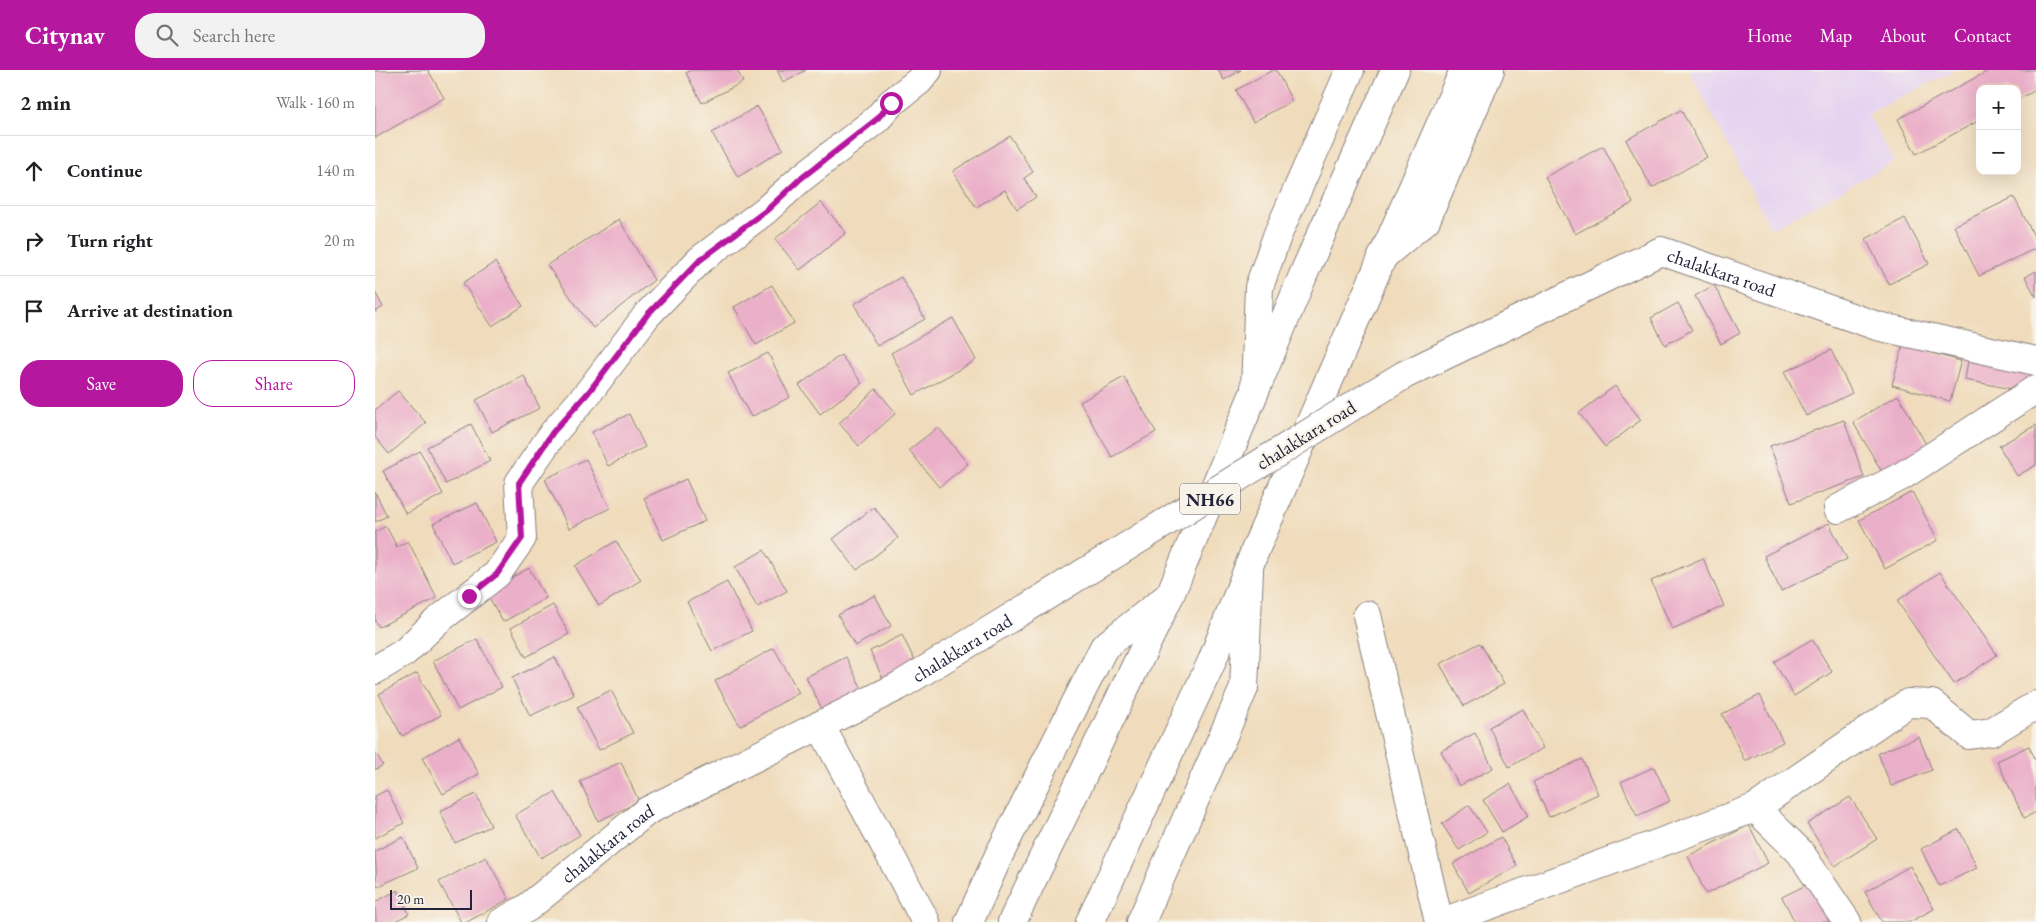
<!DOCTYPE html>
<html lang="en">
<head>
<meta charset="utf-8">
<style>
	body { margin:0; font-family:"EB Garamond",serif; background:#f2f2f2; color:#202124 }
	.controls { position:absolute; right:15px; top:15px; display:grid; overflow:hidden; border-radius:10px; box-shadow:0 5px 20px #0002 }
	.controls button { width:45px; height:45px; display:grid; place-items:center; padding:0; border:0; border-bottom:1px solid #e0e0e0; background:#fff; color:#202124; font:25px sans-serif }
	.scale { position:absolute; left:15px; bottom:12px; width:82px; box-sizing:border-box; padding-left:5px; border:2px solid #22223b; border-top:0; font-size:14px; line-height:18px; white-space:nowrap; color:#22223b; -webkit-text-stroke:4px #f7f3e8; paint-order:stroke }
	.stop { position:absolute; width:15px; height:15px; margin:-11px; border:4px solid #b5179e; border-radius:50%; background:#fff }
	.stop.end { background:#b5179e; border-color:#fff; box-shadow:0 1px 5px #0008 }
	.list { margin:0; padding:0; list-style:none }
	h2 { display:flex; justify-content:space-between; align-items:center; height:65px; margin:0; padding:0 20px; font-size:21px }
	h2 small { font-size:16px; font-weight:400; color:#757577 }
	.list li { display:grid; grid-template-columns:32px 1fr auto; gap:15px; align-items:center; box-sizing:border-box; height:70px; padding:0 20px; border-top:1px solid #e0e0e0 }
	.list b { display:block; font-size:19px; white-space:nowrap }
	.list em { font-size:16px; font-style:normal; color:#757577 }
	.actions { display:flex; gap:10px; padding:15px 20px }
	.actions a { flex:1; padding:11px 0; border:1px solid #b5179e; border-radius:20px; text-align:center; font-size:18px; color:#b5179e }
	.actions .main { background:#b5179e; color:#fff }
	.icon { flex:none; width:28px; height:28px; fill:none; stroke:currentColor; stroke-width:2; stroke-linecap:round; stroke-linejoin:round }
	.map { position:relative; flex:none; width:1661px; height:852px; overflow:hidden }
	header { display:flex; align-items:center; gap:30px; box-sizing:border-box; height:70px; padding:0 25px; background:#b5179e; color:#fff }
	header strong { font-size:24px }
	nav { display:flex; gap:28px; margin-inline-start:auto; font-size:18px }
	.search { width:350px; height:45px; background:#f2f2f2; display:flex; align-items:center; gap:12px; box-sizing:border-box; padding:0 18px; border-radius:20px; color:#757577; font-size:19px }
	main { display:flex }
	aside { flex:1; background:#fff }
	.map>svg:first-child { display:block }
	.built { fill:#e5d3f1 }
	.building { fill:#ebb0c9 }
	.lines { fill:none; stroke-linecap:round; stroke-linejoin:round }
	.minor-casing { stroke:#897f7c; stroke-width:30 }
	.major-casing { stroke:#897f7c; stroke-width:30 }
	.highway-casing { stroke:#897f7c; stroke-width:30 }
	.minor { stroke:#fff; stroke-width:28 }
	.major { stroke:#fff; stroke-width:28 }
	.highway { stroke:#fff; stroke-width:28 }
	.major-bridge-casing { stroke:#897f7c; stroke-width:30; stroke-linecap:butt }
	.major-bridge { stroke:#fff; stroke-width:28 }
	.route { stroke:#b5179e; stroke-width:6 }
	.labels { text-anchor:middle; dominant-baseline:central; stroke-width:4.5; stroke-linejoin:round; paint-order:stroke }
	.shield { fill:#f7f3e8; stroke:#62616f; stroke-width:1 }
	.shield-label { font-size:18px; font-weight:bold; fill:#22223b }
	.street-label { font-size:19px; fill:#22223b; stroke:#f7f3e8 }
</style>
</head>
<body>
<header>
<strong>Citynav</strong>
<div class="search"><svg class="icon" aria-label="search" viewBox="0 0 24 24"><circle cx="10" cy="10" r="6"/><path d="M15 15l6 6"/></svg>Search here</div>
<nav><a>Home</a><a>Map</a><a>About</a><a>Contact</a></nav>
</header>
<main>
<aside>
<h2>2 min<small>Walk · 160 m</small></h2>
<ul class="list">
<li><svg class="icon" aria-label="ahead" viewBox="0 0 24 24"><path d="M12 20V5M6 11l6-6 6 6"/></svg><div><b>Continue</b></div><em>140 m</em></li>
<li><svg class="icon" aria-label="right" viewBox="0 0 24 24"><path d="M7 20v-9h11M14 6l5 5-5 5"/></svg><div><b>Turn right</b></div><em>20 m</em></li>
<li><svg class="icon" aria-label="arrive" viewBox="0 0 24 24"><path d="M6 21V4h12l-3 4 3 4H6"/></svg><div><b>Arrive at destination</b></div></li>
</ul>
<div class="actions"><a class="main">Save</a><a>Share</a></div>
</aside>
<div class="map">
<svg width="1661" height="852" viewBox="0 0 1661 852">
	<rect width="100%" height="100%" fill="#f7f3e8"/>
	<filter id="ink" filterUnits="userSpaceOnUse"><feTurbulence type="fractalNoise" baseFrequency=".02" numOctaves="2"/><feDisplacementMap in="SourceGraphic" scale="10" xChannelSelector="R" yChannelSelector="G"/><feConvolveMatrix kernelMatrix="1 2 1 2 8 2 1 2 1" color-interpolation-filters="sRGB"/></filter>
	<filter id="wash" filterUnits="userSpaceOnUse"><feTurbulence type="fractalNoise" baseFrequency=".0096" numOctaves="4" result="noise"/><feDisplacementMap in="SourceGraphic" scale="20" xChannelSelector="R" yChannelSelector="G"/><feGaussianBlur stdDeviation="1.12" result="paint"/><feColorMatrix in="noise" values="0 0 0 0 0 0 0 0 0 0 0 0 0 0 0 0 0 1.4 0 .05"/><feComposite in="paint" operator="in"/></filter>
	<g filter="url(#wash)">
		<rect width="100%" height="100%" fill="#f0dcbc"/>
		<path class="built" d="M1314,0H1580L1493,44L1519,92L1396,159Z"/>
		<g id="blocks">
			<g class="building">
				<path d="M53,0L69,28L0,68V1Z"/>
				<path d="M316,0H362L368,12L327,33L311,3Z"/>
				<path d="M402,0H431L408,12Z"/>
				<path d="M843,0H866L849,10Z"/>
				<path d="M898,0H901L917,31L878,52L861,20Z"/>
				<path d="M1615,0H1661V20L1642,30V19H1605V50L1541,84L1523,49Z"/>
				<path d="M382,36L408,79L363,107L337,63Z"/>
				<path d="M1306,40L1332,87L1277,118L1251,70Z"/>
				<path d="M635,66L658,102L649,108L661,127L642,139L630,120L601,137L578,101Z"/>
				<path d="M1228,76L1258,133L1200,164L1170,107Z"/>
				<path d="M1639,127L1661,170V178L1604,206L1579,156Z"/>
				<path d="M446,132L471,163L425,200L400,169Z"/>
				<path d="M1530,148L1554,194L1514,214L1491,169Z"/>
				<path d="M244,149L279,210L218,258L172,195Z"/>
				<path d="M120,192L148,236L117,256L88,213Z"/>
				<path d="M1661,201V227L1650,207Z"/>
				<path d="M526,207L550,249L502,276L479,234Z"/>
				<path d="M397,215L419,253L381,275L359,237Z"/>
				<path d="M1339,215L1365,263L1346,274L1320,226Z"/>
				<path d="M0,222L8,237L0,242Z"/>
				<path d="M1303,233L1317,260L1290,275L1276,248Z"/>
				<path d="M578,248L601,290L539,325L516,283Z"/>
				<path d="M1528,275L1586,291L1575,331L1517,315Z"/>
				<path d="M1456,280L1477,323L1431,346L1409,302Z"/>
				<path d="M393,283L415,327L376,347L353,303Z"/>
				<path d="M466,285L487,313L445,344L424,315Z"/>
				<path d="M1593,291L1656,304L1653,322L1590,310Z"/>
				<path d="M149,306L165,338L117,362L101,330Z"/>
				<path d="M749,307L781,362L737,387L705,332Z"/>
				<path d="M1240,316L1266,350L1230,377L1204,343Z"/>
				<path d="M501,319L521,343L484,376L464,353Z"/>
				<path d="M23,321L51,353L14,384L0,367V340Z"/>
				<path d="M1523,325L1552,376L1507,402L1478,352Z"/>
				<path d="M254,344L270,377L233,396L217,362Z"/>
				<path d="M1469,350L1489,407L1416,433L1395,376Z"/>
				<path d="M96,354L115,391L71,414L52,377Z"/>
				<path d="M1661,355V395L1642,406L1624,376Z"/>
				<path d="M563,357L593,394L564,417L534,380Z"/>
				<path d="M45,381L68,424L31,444L8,401Z"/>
				<path d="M211,389L235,438L194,459L170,409Z"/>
				<path d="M311,409L330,451L288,470L269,428Z"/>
				<path d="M0,422L12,446L0,452Z"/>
				<path d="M1537,422L1563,470L1510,499L1484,450Z"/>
				<path d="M102,433L121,472L77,493L58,454Z"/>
				<path d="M499,437L523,468L482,500L458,469Z"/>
				<path d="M1454,453L1472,489L1406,521L1389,486Z"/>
				<path d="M11,456L22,477L33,471L62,528L4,557L0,550V462Z"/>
				<path d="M241,471L266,510L224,536L200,496Z"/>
				<path d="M389,480L412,521L382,537L360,497Z"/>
				<path d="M1328,488L1349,536L1297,559L1276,511Z"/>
				<path d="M154,498L171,528L128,552L111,522Z"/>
				<path d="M1565,502L1622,585L1579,614L1522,531Z"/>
				<path d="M352,512L377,561L337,581L312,532Z"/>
				<path d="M500,525L516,556L480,576L463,545Z"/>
				<path d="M178,535L194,564L151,587L136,558Z"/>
				<path d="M527,565L542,595L509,611L495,581Z"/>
				<path d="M102,569L127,617L83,640L58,591Z"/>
				<path d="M1437,569L1457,602L1419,626L1399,592Z"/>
				<path d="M1105,573L1129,614L1089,636L1065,594Z"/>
				<path d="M399,578L424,623L365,656L340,611Z"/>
				<path d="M180,587L199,625L155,646L137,608Z"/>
				<path d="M471,587L488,621L448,641L431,607Z"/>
				<path d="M42,603L66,645L27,666L4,624Z"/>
				<path d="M236,620L258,663L224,680L202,637Z"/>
				<path d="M1385,625L1408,672L1370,691L1347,644Z"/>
				<path d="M1148,639L1168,678L1134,697L1114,657Z"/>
				<path d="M1100,663L1118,698L1084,716L1066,681Z"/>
				<path d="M84,667L104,704L68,724L47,688Z"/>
				<path d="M1544,667L1557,700L1516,716L1503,683Z"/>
				<path d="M1654,676L1661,691V742L1649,748L1622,691Z"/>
				<path d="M0,682L8,695L0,700Z"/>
				<path d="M1207,689L1223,724L1174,747L1158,712Z"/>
				<path d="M246,692L264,732L223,751L205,711Z"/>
				<path d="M1279,697L1295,731L1262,746L1246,712Z"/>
				<path d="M1135,714L1154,746L1127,762L1108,730Z"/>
				<path d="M12,720L29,753L0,768V726Z"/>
				<path d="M180,722L205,765L166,788L140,745Z"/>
				<path d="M101,724L116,756L80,773L65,741Z"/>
				<path d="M1475,727L1502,769L1460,796L1432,754Z"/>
				<path d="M1094,735L1112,762L1084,780L1067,754Z"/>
				<path d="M1374,755L1393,793L1331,824L1313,786Z"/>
				<path d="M1584,759L1602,798L1564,816L1546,779Z"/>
				<path d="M28,767L43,798L2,817L0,781Z"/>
				<path d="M1126,767L1142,796L1094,823L1078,794Z"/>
				<path d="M111,787L134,829L92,852H86L64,812Z"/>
				<path d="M1535,796L1559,839L1535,852H1507L1490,822Z"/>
				<path d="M1439,811L1460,852H1420L1407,827Z"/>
				<path d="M23,820L34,844L18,852H1L0,832Z"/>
			</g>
		</g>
	</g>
	<g filter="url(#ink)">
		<use href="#blocks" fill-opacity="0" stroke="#897f7c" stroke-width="1"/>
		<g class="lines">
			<g class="minor-casing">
				<g id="minor">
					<path d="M1007,187L1051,150L1115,0"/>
					<path d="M880,320L884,217L902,166L975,0"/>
					<path d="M1463,439L1527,406L1661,319"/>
					<path d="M992,545L1064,852"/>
					<path d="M0,600L30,582L61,552L122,504L147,468L144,413L179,362L213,323L272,245L325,190L391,140L424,110L502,49L516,33L544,11L553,0"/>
					<path d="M445,655L551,852"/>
					<path d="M1380,738L1425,782L1472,852"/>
					<path d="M594,852L624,785L729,577L795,525"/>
					<path d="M766,852L869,618L874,501"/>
					<path d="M1068,852L1380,738L1533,633L1557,634L1594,665L1616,662L1661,635"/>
				</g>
			</g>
			<g class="major-casing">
				<g id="major">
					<path id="s1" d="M968,342L1029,305L1286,181L1502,256L1661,291"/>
					<path id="s2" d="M127,852L152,838L272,741L524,616L743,482"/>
				</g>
			</g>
			<g class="highway-casing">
				<g id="highway">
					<path d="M637,852L795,525L932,196L1020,0"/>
					<path d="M715,852L837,591L881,478L1089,0"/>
				</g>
			</g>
			<use href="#minor" class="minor"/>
			<use href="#major" class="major"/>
			<use href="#highway" class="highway"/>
			<g class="major-bridge-casing">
				<path id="major-bridge" d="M743,482L968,342"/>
			</g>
			<use href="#major-bridge" class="major-bridge"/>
		</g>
	</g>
	<g class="lines" filter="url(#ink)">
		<path class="route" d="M94,526L122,504L147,468L144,413L178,362L213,323L272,245L325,190L392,140L424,110L502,49L516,33"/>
	</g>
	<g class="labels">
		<rect class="shield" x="805" y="413.5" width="60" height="31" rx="4"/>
		<g class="shield-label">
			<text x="835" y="429">NH66</text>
		</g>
		<g class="street-label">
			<text stroke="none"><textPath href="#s1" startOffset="421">chalakkara road</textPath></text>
			<text transform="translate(931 365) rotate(-32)">chalakkara road</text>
			<text stroke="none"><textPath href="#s2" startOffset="538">chalakkara road</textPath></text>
			<text stroke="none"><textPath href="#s2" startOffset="132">chalakkara road</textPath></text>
		</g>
	</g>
</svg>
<div class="controls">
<button>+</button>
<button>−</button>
</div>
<div class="scale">20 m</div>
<div class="stop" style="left:516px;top:33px"></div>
<div class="stop end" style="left:94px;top:526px"></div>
</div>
</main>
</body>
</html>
